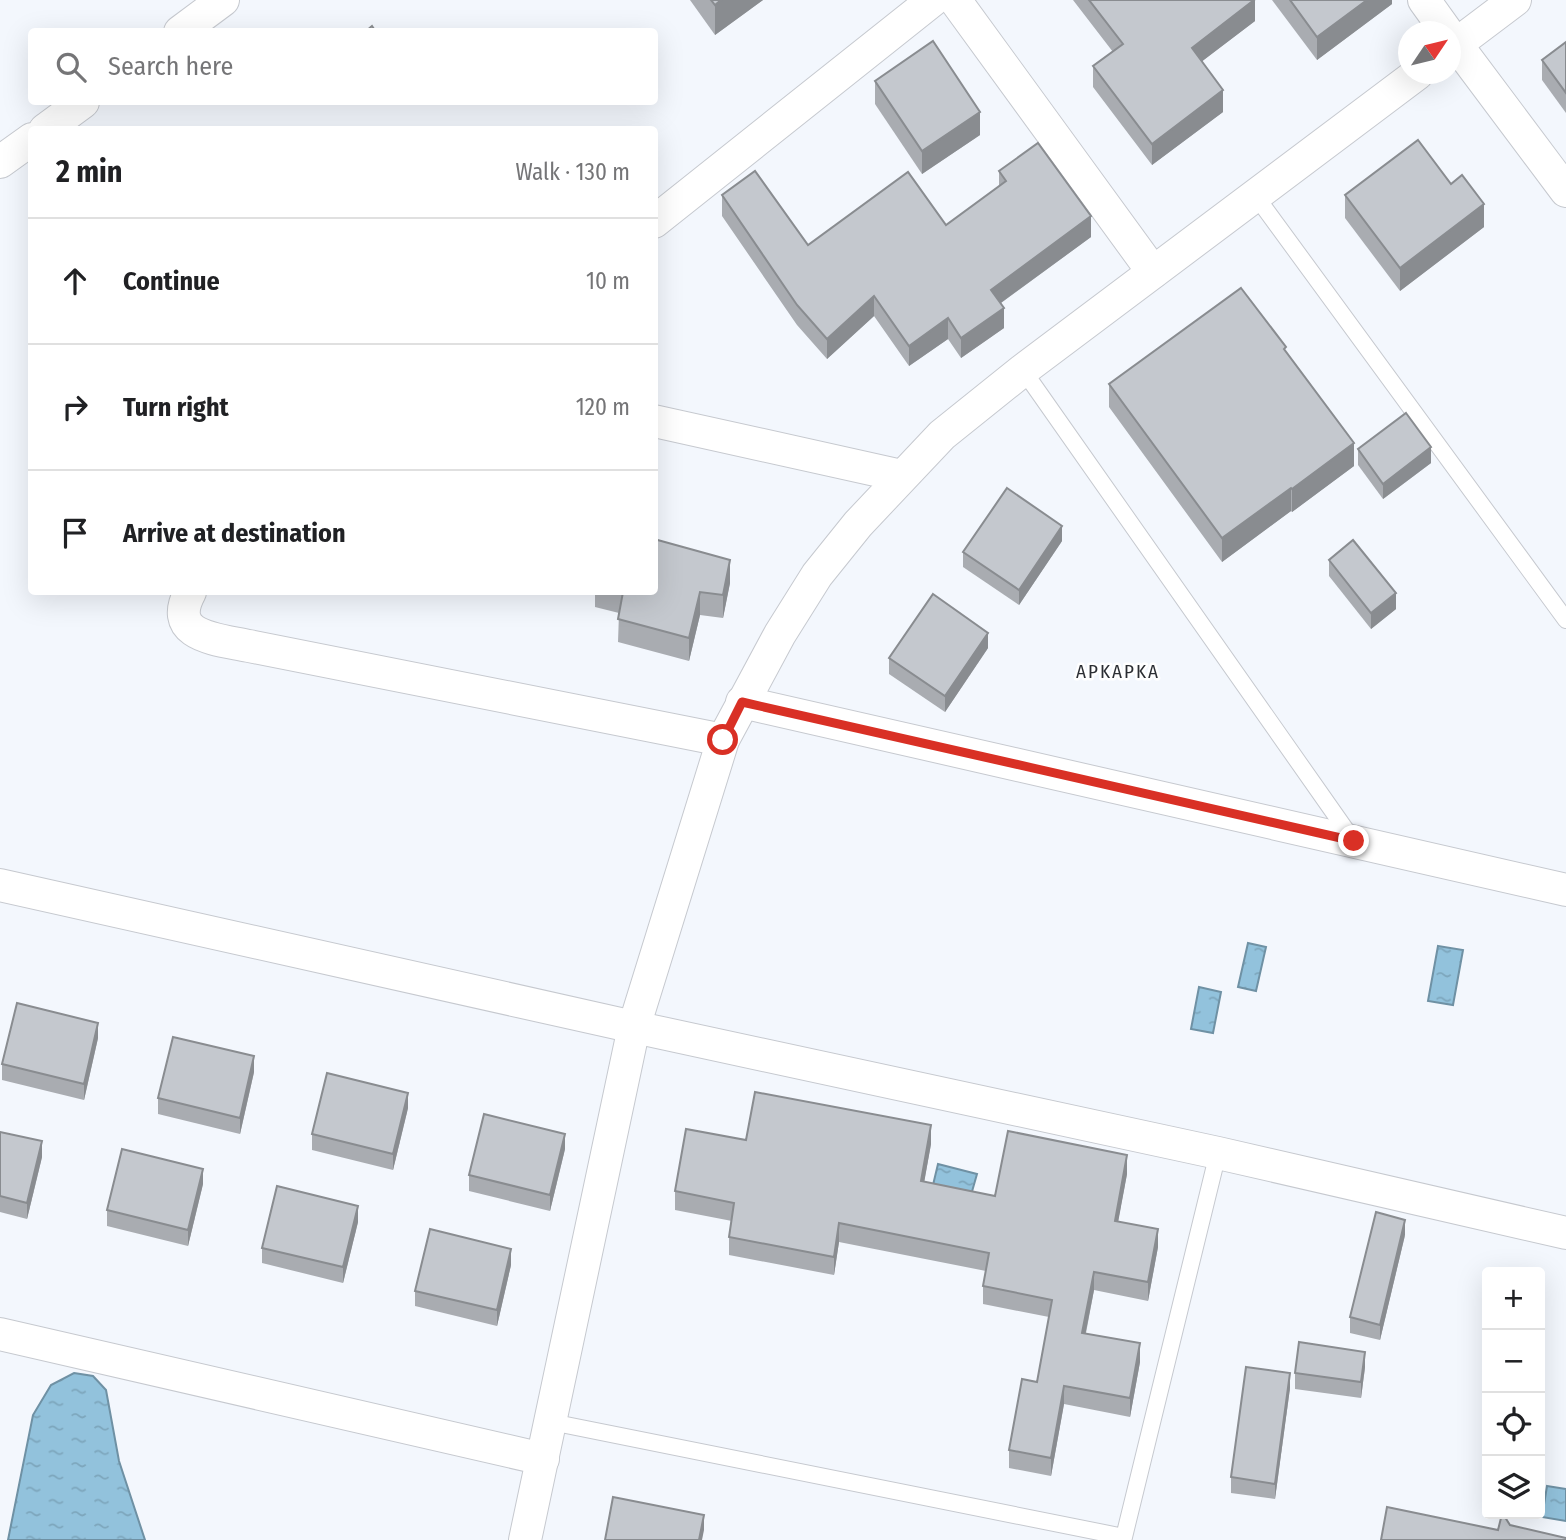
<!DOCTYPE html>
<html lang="en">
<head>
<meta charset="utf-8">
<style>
	body { margin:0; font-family:"Fira Sans Condensed",sans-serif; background:#f6f6f6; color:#202124 }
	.controls { position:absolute; right:21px; bottom:21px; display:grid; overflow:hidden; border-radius:7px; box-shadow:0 7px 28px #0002 }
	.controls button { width:63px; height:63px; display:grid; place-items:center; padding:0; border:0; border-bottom:2px solid #e0e0e0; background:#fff; color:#202124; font:35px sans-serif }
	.compass { position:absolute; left:1398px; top:21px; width:63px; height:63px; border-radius:50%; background:#fff; box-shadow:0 7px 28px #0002; rotate:55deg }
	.stop { position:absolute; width:21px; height:21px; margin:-16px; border:5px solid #d93025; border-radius:50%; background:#fff }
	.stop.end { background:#d93025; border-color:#fff; box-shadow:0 2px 7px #0008 }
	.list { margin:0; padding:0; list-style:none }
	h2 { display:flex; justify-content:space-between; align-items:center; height:91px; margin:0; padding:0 28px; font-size:30px }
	h2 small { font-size:23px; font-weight:400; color:#757577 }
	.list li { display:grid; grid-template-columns:46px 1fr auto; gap:21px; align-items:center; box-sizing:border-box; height:126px; padding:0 28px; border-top:2px solid #e0e0e0 }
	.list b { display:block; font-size:26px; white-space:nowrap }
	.list em { font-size:23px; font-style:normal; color:#757577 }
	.icon { flex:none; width:38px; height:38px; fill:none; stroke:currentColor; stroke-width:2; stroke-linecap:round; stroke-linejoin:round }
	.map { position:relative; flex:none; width:1566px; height:1540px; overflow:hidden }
	.search { position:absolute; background:#fff; box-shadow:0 7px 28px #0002; left:28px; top:28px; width:630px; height:77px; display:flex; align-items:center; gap:18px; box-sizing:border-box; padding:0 24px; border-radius:7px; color:#757577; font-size:26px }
	.panel { position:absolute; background:#fff; box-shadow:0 7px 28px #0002; left:28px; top:126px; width:630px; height:469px; border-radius:7px }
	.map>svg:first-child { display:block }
	.water { fill:url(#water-ripples); stroke:#6f91a4; stroke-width:2 }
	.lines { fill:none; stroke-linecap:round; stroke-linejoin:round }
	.service-casing { stroke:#c6c9cf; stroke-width:18 }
	.minor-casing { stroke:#c6c9cf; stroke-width:34 }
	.service { stroke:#fff; stroke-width:16 }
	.minor { stroke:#fff; stroke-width:32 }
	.wall { fill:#a9acb1 }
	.shaded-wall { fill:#898c90 }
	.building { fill:#c4c8ce; stroke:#898c90; stroke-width:2 }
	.route { stroke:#d93025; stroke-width:9 }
	.labels { text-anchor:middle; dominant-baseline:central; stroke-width:5; stroke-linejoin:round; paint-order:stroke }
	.neighbourhood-label { font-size:19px; letter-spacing:2px; fill:#2b2e33; stroke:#fff }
</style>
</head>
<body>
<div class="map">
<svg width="1566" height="1540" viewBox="0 0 1566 1540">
	<defs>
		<pattern id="water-ripples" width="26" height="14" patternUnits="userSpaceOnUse" patternTransform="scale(1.75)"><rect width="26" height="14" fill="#92c2dc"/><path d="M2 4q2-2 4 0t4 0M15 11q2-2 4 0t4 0" fill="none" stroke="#7da6bc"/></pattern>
	</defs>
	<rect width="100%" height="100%" fill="#f3f7fd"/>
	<g class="water">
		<path d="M1248,943L1266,947L1256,991L1238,987Z"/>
		<path d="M1438,946L1463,950L1453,1005L1428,1001Z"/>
		<path d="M1199,987L1221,992L1213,1033L1191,1029Z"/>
		<path d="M938,1164L977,1174L971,1195L933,1185Z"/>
		<path d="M74,1373L93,1376L106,1390L119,1461L145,1540H8L33,1415L51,1385Z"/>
		<path d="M1547,1486L1566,1489V1521L1542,1517Z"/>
	</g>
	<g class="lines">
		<g class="service-casing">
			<g id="service">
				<path d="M1255,195L1566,620"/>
				<path d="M1023,370L1353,840"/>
				<path d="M551,1422L1124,1537L1218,1153"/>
			</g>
		</g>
		<g class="minor-casing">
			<g id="minor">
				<path d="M955,0L1153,272"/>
				<path d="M1424,0L1447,32"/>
				<path d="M180,32L223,0"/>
				<path d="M1450,36L1566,191"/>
				<path d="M1450,49L1515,0"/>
				<path d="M45,130L83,102"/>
				<path d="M0,162L32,139"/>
				<path d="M654,222L933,0"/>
				<path d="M654,421L902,476"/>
				<path d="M190,592C166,637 217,639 249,646L723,740"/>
				<path d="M742,702L1566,890"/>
				<path d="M0,885L634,1027L1218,1153L1566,1233"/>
				<path d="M0,1334L543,1459"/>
				<path d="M525,1540L634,1027L723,740L780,634L817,575L858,524L942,435L1023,370L1417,74"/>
			</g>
		</g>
		<use href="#service" class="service"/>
		<use href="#minor" class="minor"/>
	</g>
	<g class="wall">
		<path d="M690,0H763L715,35Z"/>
		<path d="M1073,0H1255V21L1202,61L1223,112L1152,165L1093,87V66L1113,52Z"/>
		<path d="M1272,0H1392V4L1317,60Z"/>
		<path d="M1566,42V113L1542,80V60Z"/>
		<path d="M875,81L980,135L922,174L875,104Z"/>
		<path d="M999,171L1091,237L1001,303L1004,328L961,358L948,339L909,366L874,316L827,359L797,325L722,216V195L808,245L946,225L999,187Z"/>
		<path d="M1451,184L1484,227L1400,291L1345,218V195Z"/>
		<path d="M1286,353L1354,466L1292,512L1291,511L1222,562L1109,407V384Z"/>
		<path d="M1358,449L1431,463L1383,499L1358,465Z"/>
		<path d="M1062,541L1019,605L963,567V552Z"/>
		<path d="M1329,560L1396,609L1371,629L1329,576Z"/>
		<path d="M730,583L723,618L700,615L689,661L618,642L619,613L595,607V592H654Z"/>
		<path d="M988,648L945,712L889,674V658Z"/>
		<path d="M98,1038L84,1100L2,1080V1064Z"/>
		<path d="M254,1072L240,1134L158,1114V1098Z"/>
		<path d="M408,1108L393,1170L312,1150V1134Z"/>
		<path d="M0,1132L42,1157L27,1219L0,1212Z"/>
		<path d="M746,1140L931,1144L924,1182L995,1196L1127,1174L1118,1221L1158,1247L1148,1301L1094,1290L1086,1333L1140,1362L1130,1417L1064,1404L1051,1476L1009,1468V1450L1037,1382L1049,1317L983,1304V1286L986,1271L839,1242L834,1275L729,1255V1237L732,1221L675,1210V1191Z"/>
		<path d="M565,1149L550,1211L469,1191V1175Z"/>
		<path d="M203,1184L188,1246L107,1226V1210Z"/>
		<path d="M358,1222L343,1283L262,1263V1248Z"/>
		<path d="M1405,1235L1380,1340L1350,1333V1317Z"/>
		<path d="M511,1265L497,1326L415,1306V1291Z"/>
		<path d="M1365,1367L1361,1398L1295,1389V1373Z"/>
		<path d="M1290,1388L1275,1499L1231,1493V1477Z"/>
	</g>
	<g class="shaded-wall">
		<path d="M721,0H763L715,35V5Z"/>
		<path d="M1254,0H1255V21L1192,69V48Z"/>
		<path d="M1367,0H1392V4L1317,60V37Z"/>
		<path d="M1223,90V112L1152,165V144Z"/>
		<path d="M980,112V135L922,174V151Z"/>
		<path d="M1484,204V227L1400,291V268Z"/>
		<path d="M1091,216V237L991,310V290Z"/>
		<path d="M874,296V316L827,359V339Z"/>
		<path d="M1004,308V328L961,358V338Z"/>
		<path d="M948,318V339L909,366V346Z"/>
		<path d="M1354,443V466L1292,512V489Z"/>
		<path d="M1431,447V463L1383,499V484Z"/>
		<path d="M1291,488V511L1222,562V538Z"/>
		<path d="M1062,526V541L1019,605V590Z"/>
		<path d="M730,560V583L723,618V595Z"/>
		<path d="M700,592V615L689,661V638Z"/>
		<path d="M1396,593V609L1371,629V613Z"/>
		<path d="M988,633V648L945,712V696Z"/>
		<path d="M98,1023V1038L84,1100V1084Z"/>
		<path d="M254,1056V1072L240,1134V1118Z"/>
		<path d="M408,1093V1108L393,1170V1154Z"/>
		<path d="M931,1125V1144L921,1200V1181Z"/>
		<path d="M565,1134V1149L550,1211V1195Z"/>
		<path d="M42,1141V1157L27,1219V1203Z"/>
		<path d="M1127,1155V1174L1115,1239V1221Z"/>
		<path d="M203,1169V1184L188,1246V1230Z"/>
		<path d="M358,1206V1222L343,1283V1267Z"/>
		<path d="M1405,1220V1235L1380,1340V1325Z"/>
		<path d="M839,1223V1242L834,1275V1257Z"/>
		<path d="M1158,1229V1247L1148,1301V1282Z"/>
		<path d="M511,1249V1265L497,1326V1310Z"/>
		<path d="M1094,1272V1290L1082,1351V1333Z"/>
		<path d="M1140,1343V1362L1130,1417V1398Z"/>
		<path d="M1365,1352V1367L1361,1398V1382Z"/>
		<path d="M1290,1373V1388L1275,1499V1484Z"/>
		<path d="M1064,1386V1404L1051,1476V1458Z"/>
		<path d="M704,1515V1530L702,1540H699Z"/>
	</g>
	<g class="building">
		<path d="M711,0H721L715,5Z"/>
		<path d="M1089,0H1254L1192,48L1223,90L1152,144L1093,66L1123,44Z"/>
		<path d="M1290,0H1367L1317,37Z"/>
		<path d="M372,26L376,32H365Z"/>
		<path d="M933,41L980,112L922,151L875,81Z"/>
		<path d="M1566,42V93L1542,60Z"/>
		<path d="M1418,140L1451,184L1462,175L1484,204L1400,268L1345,195Z"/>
		<path d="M1038,143L1091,216L991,290L1004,308L961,338L948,318L909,346L874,296L827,339L797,305L722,195L755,171L808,245L908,172L946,225L1006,181L999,171Z"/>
		<path d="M1241,288L1286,347L1284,349L1354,443L1292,489L1291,488L1222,538L1109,384Z"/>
		<path d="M1406,413L1431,447L1383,484L1358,449Z"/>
		<path d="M1007,488L1062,526L1019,590L963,552Z"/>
		<path d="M654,539L730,560L723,595L700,592L689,638L618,619L623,592H654Z"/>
		<path d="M1353,540L1396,593L1371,613L1329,560Z"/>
		<path d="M933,594L988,633L945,696L889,658Z"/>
		<path d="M17,1003L98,1023L84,1084L2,1064Z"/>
		<path d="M173,1037L254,1056L240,1118L158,1098Z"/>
		<path d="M327,1073L408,1093L393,1154L312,1134Z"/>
		<path d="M755,1092L931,1125L921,1181L995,1196L1008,1131L1127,1155L1115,1221L1158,1229L1148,1282L1094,1272L1082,1333L1140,1343L1130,1398L1064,1386L1051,1458L1009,1450L1022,1379L1037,1382L1052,1300L983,1286L989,1253L839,1223L834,1257L729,1237L734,1203L675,1191L686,1129L746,1140Z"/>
		<path d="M484,1114L565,1134L550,1195L469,1175Z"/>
		<path d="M0,1132L42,1141L27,1203L0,1196Z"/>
		<path d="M122,1149L203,1169L188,1230L107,1210Z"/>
		<path d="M277,1186L358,1206L343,1267L262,1248Z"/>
		<path d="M1376,1212L1405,1220L1380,1325L1350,1317Z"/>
		<path d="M430,1229L511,1249L497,1310L415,1291Z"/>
		<path d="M1299,1342L1365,1352L1361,1382L1295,1373Z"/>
		<path d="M1246,1367L1290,1373L1275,1484L1231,1477Z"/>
		<path d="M613,1497L704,1515L699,1540H605Z"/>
		<path d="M1387,1507L1498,1530L1502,1514H1503L1510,1525L1566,1538V1540H1381Z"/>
	</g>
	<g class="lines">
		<path class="route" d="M723,740L742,702L1354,841"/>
	</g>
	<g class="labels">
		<g class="neighbourhood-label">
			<text x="1118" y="671">APKAPKA</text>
		</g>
	</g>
</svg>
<div class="controls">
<button>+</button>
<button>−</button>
<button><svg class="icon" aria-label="locate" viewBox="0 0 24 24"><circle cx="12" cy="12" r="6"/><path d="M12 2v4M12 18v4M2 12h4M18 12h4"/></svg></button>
<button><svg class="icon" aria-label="layers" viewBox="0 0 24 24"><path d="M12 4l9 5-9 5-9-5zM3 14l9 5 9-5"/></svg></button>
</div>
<svg class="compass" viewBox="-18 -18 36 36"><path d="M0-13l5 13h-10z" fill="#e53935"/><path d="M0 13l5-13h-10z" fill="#757577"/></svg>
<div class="stop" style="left:723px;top:740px"></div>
<div class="stop end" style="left:1354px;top:841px"></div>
<div class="search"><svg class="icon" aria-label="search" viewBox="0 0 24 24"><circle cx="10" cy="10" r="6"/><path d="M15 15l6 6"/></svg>Search here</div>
<section class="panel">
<h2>2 min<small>Walk · 130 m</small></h2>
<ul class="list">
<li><svg class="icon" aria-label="ahead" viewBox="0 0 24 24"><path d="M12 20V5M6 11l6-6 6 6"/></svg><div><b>Continue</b></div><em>10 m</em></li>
<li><svg class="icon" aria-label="right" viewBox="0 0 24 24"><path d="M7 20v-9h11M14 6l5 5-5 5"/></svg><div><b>Turn right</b></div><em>120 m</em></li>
<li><svg class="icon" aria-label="arrive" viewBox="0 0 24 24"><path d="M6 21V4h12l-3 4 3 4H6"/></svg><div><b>Arrive at destination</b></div></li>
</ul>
</section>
</div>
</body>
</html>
